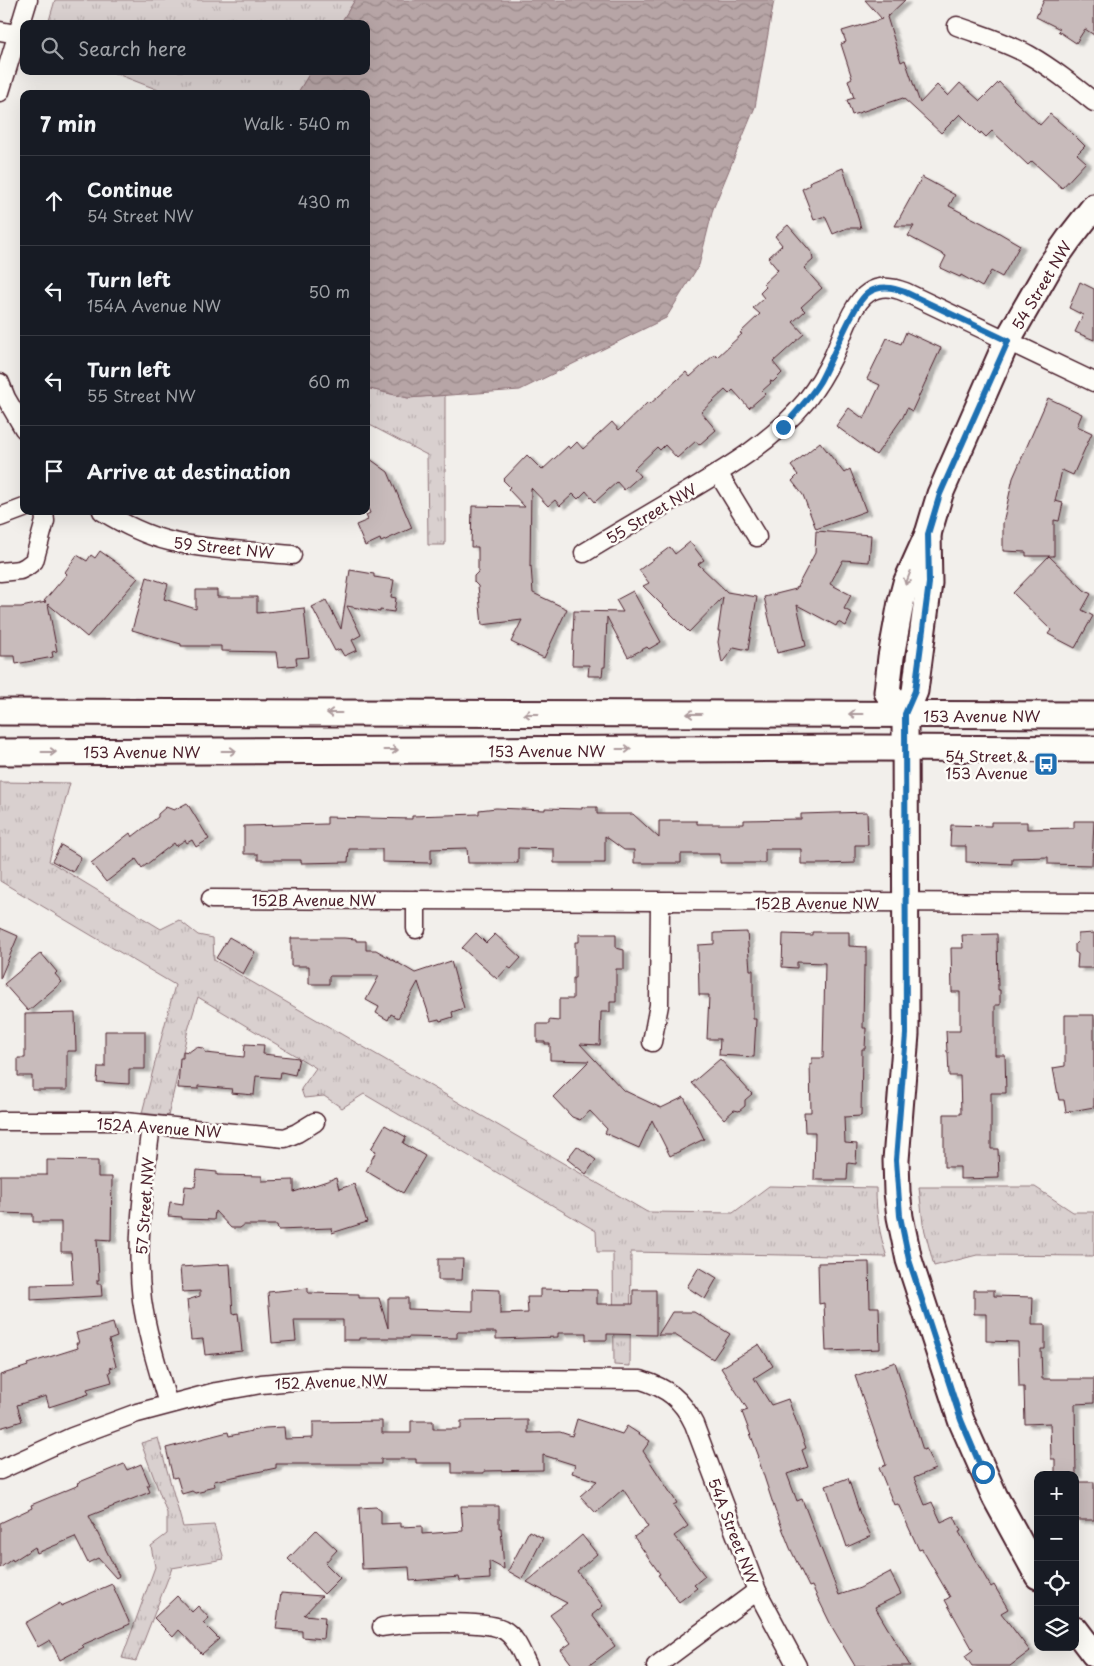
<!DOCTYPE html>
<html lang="en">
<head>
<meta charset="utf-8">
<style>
	body { margin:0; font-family:"Playpen Sans",sans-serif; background:#242831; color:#f1f3f6 }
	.controls { position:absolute; right:15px; bottom:15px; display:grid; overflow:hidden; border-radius:10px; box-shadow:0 5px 20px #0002 }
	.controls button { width:45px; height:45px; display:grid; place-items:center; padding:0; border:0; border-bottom:1px solid #363941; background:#171b24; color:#f1f3f6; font:25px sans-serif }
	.stop { position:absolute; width:15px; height:15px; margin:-11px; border:4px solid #1f6fb2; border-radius:50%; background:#fff }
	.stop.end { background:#1f6fb2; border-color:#fff; box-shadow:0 1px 5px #0008 }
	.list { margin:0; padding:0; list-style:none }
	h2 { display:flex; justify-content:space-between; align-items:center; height:65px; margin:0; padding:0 20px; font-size:21px }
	h2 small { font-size:16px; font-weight:400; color:#9ea1a6 }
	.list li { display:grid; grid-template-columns:32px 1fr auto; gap:15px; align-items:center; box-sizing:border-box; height:90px; padding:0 20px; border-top:1px solid #363941 }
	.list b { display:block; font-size:19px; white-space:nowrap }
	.list p { margin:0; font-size:16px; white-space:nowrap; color:#9ea1a6 }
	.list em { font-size:16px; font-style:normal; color:#9ea1a6 }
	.icon { flex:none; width:28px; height:28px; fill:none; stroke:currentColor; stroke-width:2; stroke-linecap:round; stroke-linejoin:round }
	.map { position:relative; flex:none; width:1094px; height:1666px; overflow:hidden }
	.search { position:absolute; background:#171b24; box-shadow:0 5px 20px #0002; left:20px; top:20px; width:350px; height:55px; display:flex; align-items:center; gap:12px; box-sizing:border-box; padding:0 18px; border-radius:10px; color:#9ea1a6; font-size:19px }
	.panel { position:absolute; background:#171b24; box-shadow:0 5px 20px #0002; left:20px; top:90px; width:350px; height:425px; border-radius:10px }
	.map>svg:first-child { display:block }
	.park { fill:url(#park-tufts); stroke:#92787d }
	.water { fill:url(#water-waves); stroke:#8b6f75 }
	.building { fill:#c8bbbb; stroke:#4a1f2b; filter:url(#shadow) }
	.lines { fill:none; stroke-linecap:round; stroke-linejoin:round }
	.street-casing { stroke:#4a1f2b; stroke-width:21 }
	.secondary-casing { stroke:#4a1f2b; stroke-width:29 }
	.street { stroke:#fdfcf7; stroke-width:18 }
	.secondary { stroke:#fdfcf7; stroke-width:25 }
	.oneway { stroke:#ac999b }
	.route { stroke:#1f6fb2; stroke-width:6 }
	.labels { text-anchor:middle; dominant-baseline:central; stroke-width:5; stroke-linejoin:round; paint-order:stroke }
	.street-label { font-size:15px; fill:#4a1f2b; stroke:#fdfcf7 }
	.poi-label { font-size:15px; fill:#4a1f2b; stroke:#fdfcf7; text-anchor:end }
</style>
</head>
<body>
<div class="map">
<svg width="1094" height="1666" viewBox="0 0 1094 1666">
	<defs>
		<pattern id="park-tufts" width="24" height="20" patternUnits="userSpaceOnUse" patternTransform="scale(1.25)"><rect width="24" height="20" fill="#d9d0cf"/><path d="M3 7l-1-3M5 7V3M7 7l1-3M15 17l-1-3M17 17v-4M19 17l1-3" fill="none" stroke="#bcb2b2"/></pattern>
		<pattern id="water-waves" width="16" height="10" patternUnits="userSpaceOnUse" patternTransform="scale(1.25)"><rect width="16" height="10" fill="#b7a5a6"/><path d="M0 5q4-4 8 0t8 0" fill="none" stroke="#978687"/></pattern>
		<filter id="shadow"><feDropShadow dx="5.5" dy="3" stdDeviation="1" flood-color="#0004"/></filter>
	</defs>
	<rect width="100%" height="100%" fill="#f2efeb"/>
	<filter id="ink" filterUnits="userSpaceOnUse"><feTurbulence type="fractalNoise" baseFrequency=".02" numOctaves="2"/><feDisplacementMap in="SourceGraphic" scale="10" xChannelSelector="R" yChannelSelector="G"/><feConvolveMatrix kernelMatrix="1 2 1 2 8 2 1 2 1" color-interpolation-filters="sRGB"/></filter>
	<g filter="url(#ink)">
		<g class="park">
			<path d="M55,0H355L340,24H48Z"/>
			<path d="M109,71H311L297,94H169Z"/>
			<path d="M366,388L408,398L445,395V545H428L427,455L366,423Z"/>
			<path d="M0,782L70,783L49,861L161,929L179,920L198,935L213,938L214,960L647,1212L733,1213L769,1186L876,1188C876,1213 879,1233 887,1257L631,1252L630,1366L614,1365L613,1252H597L596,1231L364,1094L342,1108L324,1096L304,1098L301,1089L316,1068L198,997L188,1030L168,1116L142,1113L175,985L0,881Z"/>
			<path d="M919,1187H1035L1073,1212H1094V1256L977,1255L934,1266L923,1224Z"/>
			<path d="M158,1438L183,1527L214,1525L224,1559L172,1568L136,1661L122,1658L155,1567L151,1546L167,1534V1513L141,1443Z"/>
		</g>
		<path class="water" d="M355,0H774L755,107L713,209L699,265L666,318L520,390L408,398L366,388V94H297L311,71H366V24H340Z"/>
		<g class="building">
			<path d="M865,0H905L887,17L901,62L905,60L920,103L937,85L948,96L960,83L980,101L999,82L1014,98L1013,99L1040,125L1050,114L1071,132L1085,146L1077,154L1086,162L1062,188L1032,161L1028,165L992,131L986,137L981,132L980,134L960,114L941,133L903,98L852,115L847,100L854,98L848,80L852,78L841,44L846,42L842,31L882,19Z"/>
			<path d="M1044,0H1094V35L1085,29L1076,43L1058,31L1060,29L1036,17Z"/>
			<path d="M843,168L861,228H847L833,234L825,216L814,220L802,189L810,185L809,182Z"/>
			<path d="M922,177L955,195L949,206L984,224L1020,245L1002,277L991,271L982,287L961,275L960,277L940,268L946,256L908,236L914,226H895Z"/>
			<path d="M788,225L812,253L813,260L804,268L822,288L801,307L805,311L793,322L804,334L773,362L782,373L773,382L770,381L771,383L762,391L765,394L749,408L733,390L729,394L725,390L701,412L716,430L699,445L696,441L677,458L665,445L660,450L657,447L634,469L640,476L624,490L617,482L595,502L586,491L578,499L573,494L560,506L555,500L548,506L531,488L530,567L531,566L533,593L567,609L544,658L511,642L522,620L482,625L478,586L474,582V576L478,572V547H471L472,506L525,507L508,489L510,487L503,480L527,455L542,470L568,446L570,449L577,442L583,449L612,422L619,430L648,402L650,404L686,372L690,377L715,354L717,357L742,334L740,333L760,314L753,308L764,298L760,293L766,287L763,284L778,270L768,258L782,245L775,236Z"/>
			<path d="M1080,282L1094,289V340L1075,332L1083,315L1069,308Z"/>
			<path d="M906,332L941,348L912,411L907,408L903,417L876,455L836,426L849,408L864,419L880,385L867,379L887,338L901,344Z"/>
			<path d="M1048,398L1082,414L1077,426L1092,433L1073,475L1062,470L1055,501L1063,503L1059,521L1054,520V556H1049L1084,590L1091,594L1082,610L1093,616L1075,648L1048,634L1051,630L1013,593L1049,556H1026V552L1003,551V523L1013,478Z"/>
			<path d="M820,442L844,473L850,469L866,511L816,529L803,495L792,481L798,475L791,466Z"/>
			<path d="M366,456L388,472L412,528L381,542L380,539L365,546L356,525L368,520L366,515L370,513L366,504Z"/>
			<path d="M816,531L871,535L869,562L843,560L830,584L851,595L844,609L852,613L846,626L838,622L836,626L797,605L806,646L777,653L764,597L796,589L815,553Z"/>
			<path d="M690,542L704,560L698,564L727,592L757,597L748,650L734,647L722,663L718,642L720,631H718L723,597L689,632L643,586L649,583L639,570L670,547L675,554Z"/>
			<path d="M100,551L138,578L87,637L48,604L57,651L52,652L53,657L16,664L15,656H0V607H21L46,602L44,601L67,574L65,572L77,555L87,561L91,555L95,558Z"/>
			<path d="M350,570L374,574V577L394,580L391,597L396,598L394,612L380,610V612L347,606L361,635L352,640L357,650L344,656L340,649L335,651L312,607L326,600L341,629Z"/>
			<path d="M147,577L168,584L164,599L196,609V590H217V597H257V613L304,608L309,657L296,658L297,665L278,667L276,652L221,651V646H181V644L132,630Z"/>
			<path d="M633,591L661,642L649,649L647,647L628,657L607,617L605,667H603L602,676H588L589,665H572L574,611L623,612L616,600Z"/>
			<path d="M187,803L209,839L196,847L192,840L187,843L185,840L176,846L174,843L142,868L136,859L106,882L91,863L130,833L132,837L158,817V814L166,807L174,810Z"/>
			<path d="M582,807H597V814H633L659,838V821H697V824H744V820L801,819V814L867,812L868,845H855V863L824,864H801V849H765V863H720V854H681V863H634V850H624L605,836V863H554V849L518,848V863H468L467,848L431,849V863L382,862V849H349L348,862L301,863V860H258V854H244V826L327,824V817L412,819V816L479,814V810L496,808L545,810V808L582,809Z"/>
			<path d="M1074,821H1094L1092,865L1048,864V857L1012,858V864L966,862V846H950L951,825L991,826V822H1027V829L1074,828Z"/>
			<path d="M61,845L81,857L73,872L52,861Z"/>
			<path d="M0,928L18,936L0,979Z"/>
			<path d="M747,932L750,970H753V1019H756L754,1057L719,1055L720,1039H707L709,995H699L698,945L714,944V933Z"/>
			<path d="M812,932H849V946L866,947V966H864L863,1028H866L865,1049H862L861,1116L844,1117L845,1143L857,1144L856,1164L848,1163L847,1180H814L815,1132H805L804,1112H811L810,1064L812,1065V1058H823L825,963L797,962V968L782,967L783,934L812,935Z"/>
			<path d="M476,933L486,943L495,934L521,958L511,969L508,967L497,979L462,948Z"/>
			<path d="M1094,933V968H1077L1078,954L1075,952V944L1078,941V934Z"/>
			<path d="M579,934H616V948L624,950V969H616V1002H610V1012H601L600,1045L580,1044L623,1090L661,1108L684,1097L704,1139L670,1156L652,1120L639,1148L605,1133L607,1129L590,1111L580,1120L572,1117L553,1097L589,1061L550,1060V1044H545V1042H537V1024H549V1020L559,1021V999H573V978H575V942H579Z"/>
			<path d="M997,934L998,990H1000V1005H995V1055H1005L1006,1093H991V1149H998L999,1178L960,1179V1167H944V1114H961L960,1076H949L948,1052H947L946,1031H960V992H952L951,948H963L962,935Z"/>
			<path d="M229,937L255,952L243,974L216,958Z"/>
			<path d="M291,938H344L356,939V941H366V950H376L415,973L451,961L464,1008L452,1012L453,1017L440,1021L439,1019L431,1021L418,982L398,1018L391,1014L388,1020L376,1013L379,1007L366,1000L379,976H329V984H309V966H291Z"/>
			<path d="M41,953L57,972L55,974L62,982L28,1011L4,984Z"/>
			<path d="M75,1013L76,1051H67V1090H32V1076H18V1058H25V1014Z"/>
			<path d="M1065,1015H1094V1107L1066,1112L1064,1100H1059L1053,1068L1065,1066Z"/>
			<path d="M105,1031H145V1069H129V1084L97,1082L98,1067H105Z"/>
			<path d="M245,1044L264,1045L263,1054L299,1058L295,1075L281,1072L280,1078L256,1076L254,1095L231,1093L232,1089L198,1086V1089L178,1088L180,1058H183V1051L189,1052L196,1047L203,1048L206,1053L244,1057Z"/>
			<path d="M720,1059L752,1094L745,1100V1106L739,1111L734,1110L724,1119L692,1083Z"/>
			<path d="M385,1125L406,1137L403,1143L425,1156L403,1193L366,1171L376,1151L371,1149Z"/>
			<path d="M577,1146L596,1160L586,1174L567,1159Z"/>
			<path d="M47,1160L98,1161V1177H112L111,1240L97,1239L99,1280H97V1284H101L102,1296L31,1300V1285L73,1284L71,1252H61V1222H33V1214L0,1213V1175H47Z"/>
			<path d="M197,1170L217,1172V1175L262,1176V1181L294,1180V1192L336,1178L339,1189L354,1184L367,1222L332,1233L331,1228L278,1230L277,1225H244L240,1228H231L215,1211L214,1220L182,1219V1217L168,1216L170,1202L183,1204L185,1186L195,1187Z"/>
			<path d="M438,1259H463L462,1280H438Z"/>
			<path d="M869,1262L870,1307H879L880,1349L826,1351L824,1303L819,1304L818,1263Z"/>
			<path d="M230,1264L233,1314L238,1313L242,1351L205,1355L203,1339L191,1340L187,1300L200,1296V1291L182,1292L180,1267Z"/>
			<path d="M699,1267L717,1278L705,1299L687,1287Z"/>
			<path d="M308,1288V1293L359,1294V1298H379L388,1328V1298H408V1309L473,1311V1289L500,1290V1314L528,1313L527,1297H540V1289L597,1290V1304H633V1290H656V1335L607,1334V1340H586V1333H558V1337L496,1339V1332H457V1338L408,1337V1338H359V1340H343V1320H294L296,1341L272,1343L268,1292Z"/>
			<path d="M974,1290H994V1296L1033,1297L1032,1324H1045V1349H1041L1042,1379H1094V1403L1075,1404L1076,1475H1055V1459H1051L1050,1423L1025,1424L1024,1387H1019L1018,1342L986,1341V1314H974Z"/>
			<path d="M672,1312H694L730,1334L713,1359L675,1335H658Z"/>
			<path d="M113,1323L117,1337L109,1340L116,1366L110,1368L111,1371L109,1372L112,1382L87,1389L89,1394L49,1407L46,1396L17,1405L22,1421L0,1428V1375L28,1366L27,1364L78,1348L76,1343H79L76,1333Z"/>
			<path d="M759,1344L773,1366L754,1378L771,1405L788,1399L806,1448L802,1450L808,1467L787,1474L797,1501L802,1499L839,1595L860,1588L890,1572L901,1594L875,1607L910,1666H855L832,1627L812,1586L809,1587L790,1548L775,1510L758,1458L759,1457L742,1412L748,1410L721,1368Z"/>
			<path d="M895,1362L923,1450L926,1449L935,1469L914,1478L925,1505L932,1502L941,1522L954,1516L961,1531L959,1532L991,1587L994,1585L1008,1609L1001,1613L1030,1651L1010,1666H972L965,1656L973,1650L945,1600L950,1597L922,1549L919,1550L898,1504L894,1505L879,1468L886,1465L855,1376Z"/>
			<path d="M577,1419L622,1434L627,1426L650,1441L643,1451L677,1503L673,1505L688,1526L674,1536L705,1576L694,1585L697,1588L679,1602L658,1575L660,1574L634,1537L648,1527L623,1489L596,1513L580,1496L597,1481L572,1473L575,1465L543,1455V1470L484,1471V1473H452V1463H416V1459H381V1464H276V1468L214,1481L215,1486L206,1488L204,1491L195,1493L192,1491L182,1494L177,1477L173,1478L166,1448L228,1432L229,1436L265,1428L284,1427L285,1439L313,1438V1422L382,1421V1433H411V1421H433V1429H461V1421L528,1420V1433L560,1432L572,1436Z"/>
			<path d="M124,1464L127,1470L141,1464L150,1485H147L150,1492L89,1516L119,1576L116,1578L98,1558L88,1563L75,1537L37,1553L35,1547L13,1561L12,1559L0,1568V1523L32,1508L31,1505L79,1485L77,1483Z"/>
			<path d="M848,1478L860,1514L871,1536L847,1547L826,1486Z"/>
			<rect x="1075" y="1482" width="19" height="38"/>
			<path d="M461,1506H499V1528H501L504,1569L489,1561L490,1579L460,1581L459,1577L410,1581L409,1567L362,1569L359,1508L376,1507L381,1511V1524L401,1523V1527L422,1526V1534L463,1531Z"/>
			<path d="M316,1530L337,1550L325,1563L340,1578L324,1594L288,1559Z"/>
			<path d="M529,1531L543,1538L522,1579L508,1571Z"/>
			<path d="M582,1535L597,1554L577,1571L603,1606L592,1615L615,1646L588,1666H573L561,1650L571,1643L550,1615L567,1603L527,1582Z"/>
			<path d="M112,1584L130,1624L82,1645L84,1647L60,1660L50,1640L38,1647L25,1623L60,1603L61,1606Z"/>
			<path d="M281,1593L322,1596L304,1615L325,1617L323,1639L302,1637V1631L276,1629Z"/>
			<path d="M177,1596L192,1612L198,1606L209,1618L203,1623L219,1639L202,1654L179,1630L173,1637L154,1618Z"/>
		</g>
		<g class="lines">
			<g class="street-casing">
				<g id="street">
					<path d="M957,26C981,35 1006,42 1029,55C1052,68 1073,85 1094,102"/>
					<path d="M0,31L16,34"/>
					<path d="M0,92L28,0"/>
					<path d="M0,383L6,398L24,429"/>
					<path d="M718,473L757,537"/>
					<path d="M102,511C123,524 145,535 169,541C207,550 253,551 292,555"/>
					<path d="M0,517L24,508"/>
					<path d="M584,553C617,533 651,513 685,493C729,467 773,441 806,401C816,388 825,374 832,359C841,341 851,304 868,293C880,285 892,287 905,292L1094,382"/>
					<path d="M0,572L20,570L26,567L34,561L45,521L44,511"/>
					<path d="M211,899L1094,903"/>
					<path d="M416,900V929"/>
					<path d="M652,1042L659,1005L660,902"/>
					<path d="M0,1121H115L285,1138L297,1133L315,1122"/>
					<path d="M151,1125C144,1183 135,1241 142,1300C147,1335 158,1369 168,1404"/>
					<path d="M0,1470L72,1437L137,1413L216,1392L261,1384L326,1378L641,1380C667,1388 682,1399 694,1424L757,1591L797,1666"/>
					<path d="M382,1627C405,1623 482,1620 502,1629C516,1636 521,1652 528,1666"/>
					<path d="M656,1666L757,1591"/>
				</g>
			</g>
			<g class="secondary-casing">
				<g id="secondary">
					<path d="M928,534L929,583L915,691L905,715L906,1034L896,1160L897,1192L900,1217L909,1260L961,1420L995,1497L1038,1576"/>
					<path d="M0,712L1094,715"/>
					<path d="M905,715L887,692L891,657L901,602L906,583L928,534L940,494L1007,341L1050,266L1069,239L1094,207"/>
					<path d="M0,752L875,748L1094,749"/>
					<path d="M1075,1629L1094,1654"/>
				</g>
			</g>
			<use href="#street" class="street"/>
			<use href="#secondary" class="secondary"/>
		</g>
		<defs><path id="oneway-shaft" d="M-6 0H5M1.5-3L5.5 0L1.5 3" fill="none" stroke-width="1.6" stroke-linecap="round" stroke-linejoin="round" transform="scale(1.25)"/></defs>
		<g class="oneway">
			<use href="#oneway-shaft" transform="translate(908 578) rotate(111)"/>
			<use href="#oneway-shaft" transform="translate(334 713) rotate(-180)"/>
			<use href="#oneway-shaft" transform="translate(531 714) rotate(-180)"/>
			<use href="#oneway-shaft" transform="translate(694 714) rotate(-180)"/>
			<use href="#oneway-shaft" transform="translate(856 714) rotate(-180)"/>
			<use href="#oneway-shaft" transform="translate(624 749)"/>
			<use href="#oneway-shaft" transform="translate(391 750)"/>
			<use href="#oneway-shaft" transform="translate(229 751)"/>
			<use href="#oneway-shaft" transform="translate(49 752)"/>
		</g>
	</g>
	<g class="lines" filter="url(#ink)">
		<path class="route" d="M783,427C795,413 809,399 819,383C831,363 853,303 868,293C880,285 892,287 905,292L1008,341L940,494L928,534L929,583L915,691L905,714L906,1034L896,1160L900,1216L909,1260L961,1420L983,1472"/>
	</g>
	<defs>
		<g id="bus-square" transform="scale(1.25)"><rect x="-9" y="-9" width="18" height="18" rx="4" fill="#1f6fb2" stroke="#fdfcf7"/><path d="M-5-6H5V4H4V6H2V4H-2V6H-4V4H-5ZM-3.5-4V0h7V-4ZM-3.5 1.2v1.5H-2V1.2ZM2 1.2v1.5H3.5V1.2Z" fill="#fff"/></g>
	</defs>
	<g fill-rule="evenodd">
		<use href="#bus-square" x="1046" y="764"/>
	</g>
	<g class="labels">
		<g class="street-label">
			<text transform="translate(1041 285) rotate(-59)">54 Street NW</text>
			<text transform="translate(651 513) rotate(-31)">55 Street NW</text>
			<text transform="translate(224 547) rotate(6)">59 Street NW</text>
			<text x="982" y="715">153 Avenue NW</text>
			<text x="547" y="750">153 Avenue NW</text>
			<text x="142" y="751">153 Avenue NW</text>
			<text x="314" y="899">152B Avenue NW</text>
			<text x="817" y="902">152B Avenue NW</text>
			<text transform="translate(159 1127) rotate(4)">152A Avenue NW</text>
			<text transform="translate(144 1206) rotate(-86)">57 Street NW</text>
			<text transform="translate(331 1381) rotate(-2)">152 Avenue NW</text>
			<text transform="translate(734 1531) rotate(69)">54A Street NW</text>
		</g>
		<g class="poi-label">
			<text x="1028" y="755">54 Street &amp;<tspan x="1028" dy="17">153 Avenue</tspan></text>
		</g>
	</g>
</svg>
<div class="controls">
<button>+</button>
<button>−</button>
<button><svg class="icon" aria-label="locate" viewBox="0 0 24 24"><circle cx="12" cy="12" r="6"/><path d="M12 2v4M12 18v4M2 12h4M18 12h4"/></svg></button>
<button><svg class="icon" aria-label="layers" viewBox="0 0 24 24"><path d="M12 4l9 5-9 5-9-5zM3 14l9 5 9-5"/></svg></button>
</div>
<div class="stop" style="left:983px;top:1472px"></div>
<div class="stop end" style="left:783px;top:427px"></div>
<div class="search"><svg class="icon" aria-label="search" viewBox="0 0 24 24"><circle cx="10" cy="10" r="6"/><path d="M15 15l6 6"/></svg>Search here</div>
<section class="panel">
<h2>7 min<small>Walk · 540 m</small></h2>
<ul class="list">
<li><svg class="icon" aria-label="ahead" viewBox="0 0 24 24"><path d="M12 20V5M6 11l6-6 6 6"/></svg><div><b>Continue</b><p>54 Street NW</p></div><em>430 m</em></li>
<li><svg class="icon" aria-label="left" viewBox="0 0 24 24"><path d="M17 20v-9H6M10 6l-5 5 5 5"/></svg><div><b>Turn left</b><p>154A Avenue NW</p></div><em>50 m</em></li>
<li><svg class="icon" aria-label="left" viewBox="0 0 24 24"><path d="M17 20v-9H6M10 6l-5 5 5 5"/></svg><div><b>Turn left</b><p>55 Street NW</p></div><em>60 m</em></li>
<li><svg class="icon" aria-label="arrive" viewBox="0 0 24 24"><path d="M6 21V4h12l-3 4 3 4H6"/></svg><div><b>Arrive at destination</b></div></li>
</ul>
</section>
</div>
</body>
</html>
